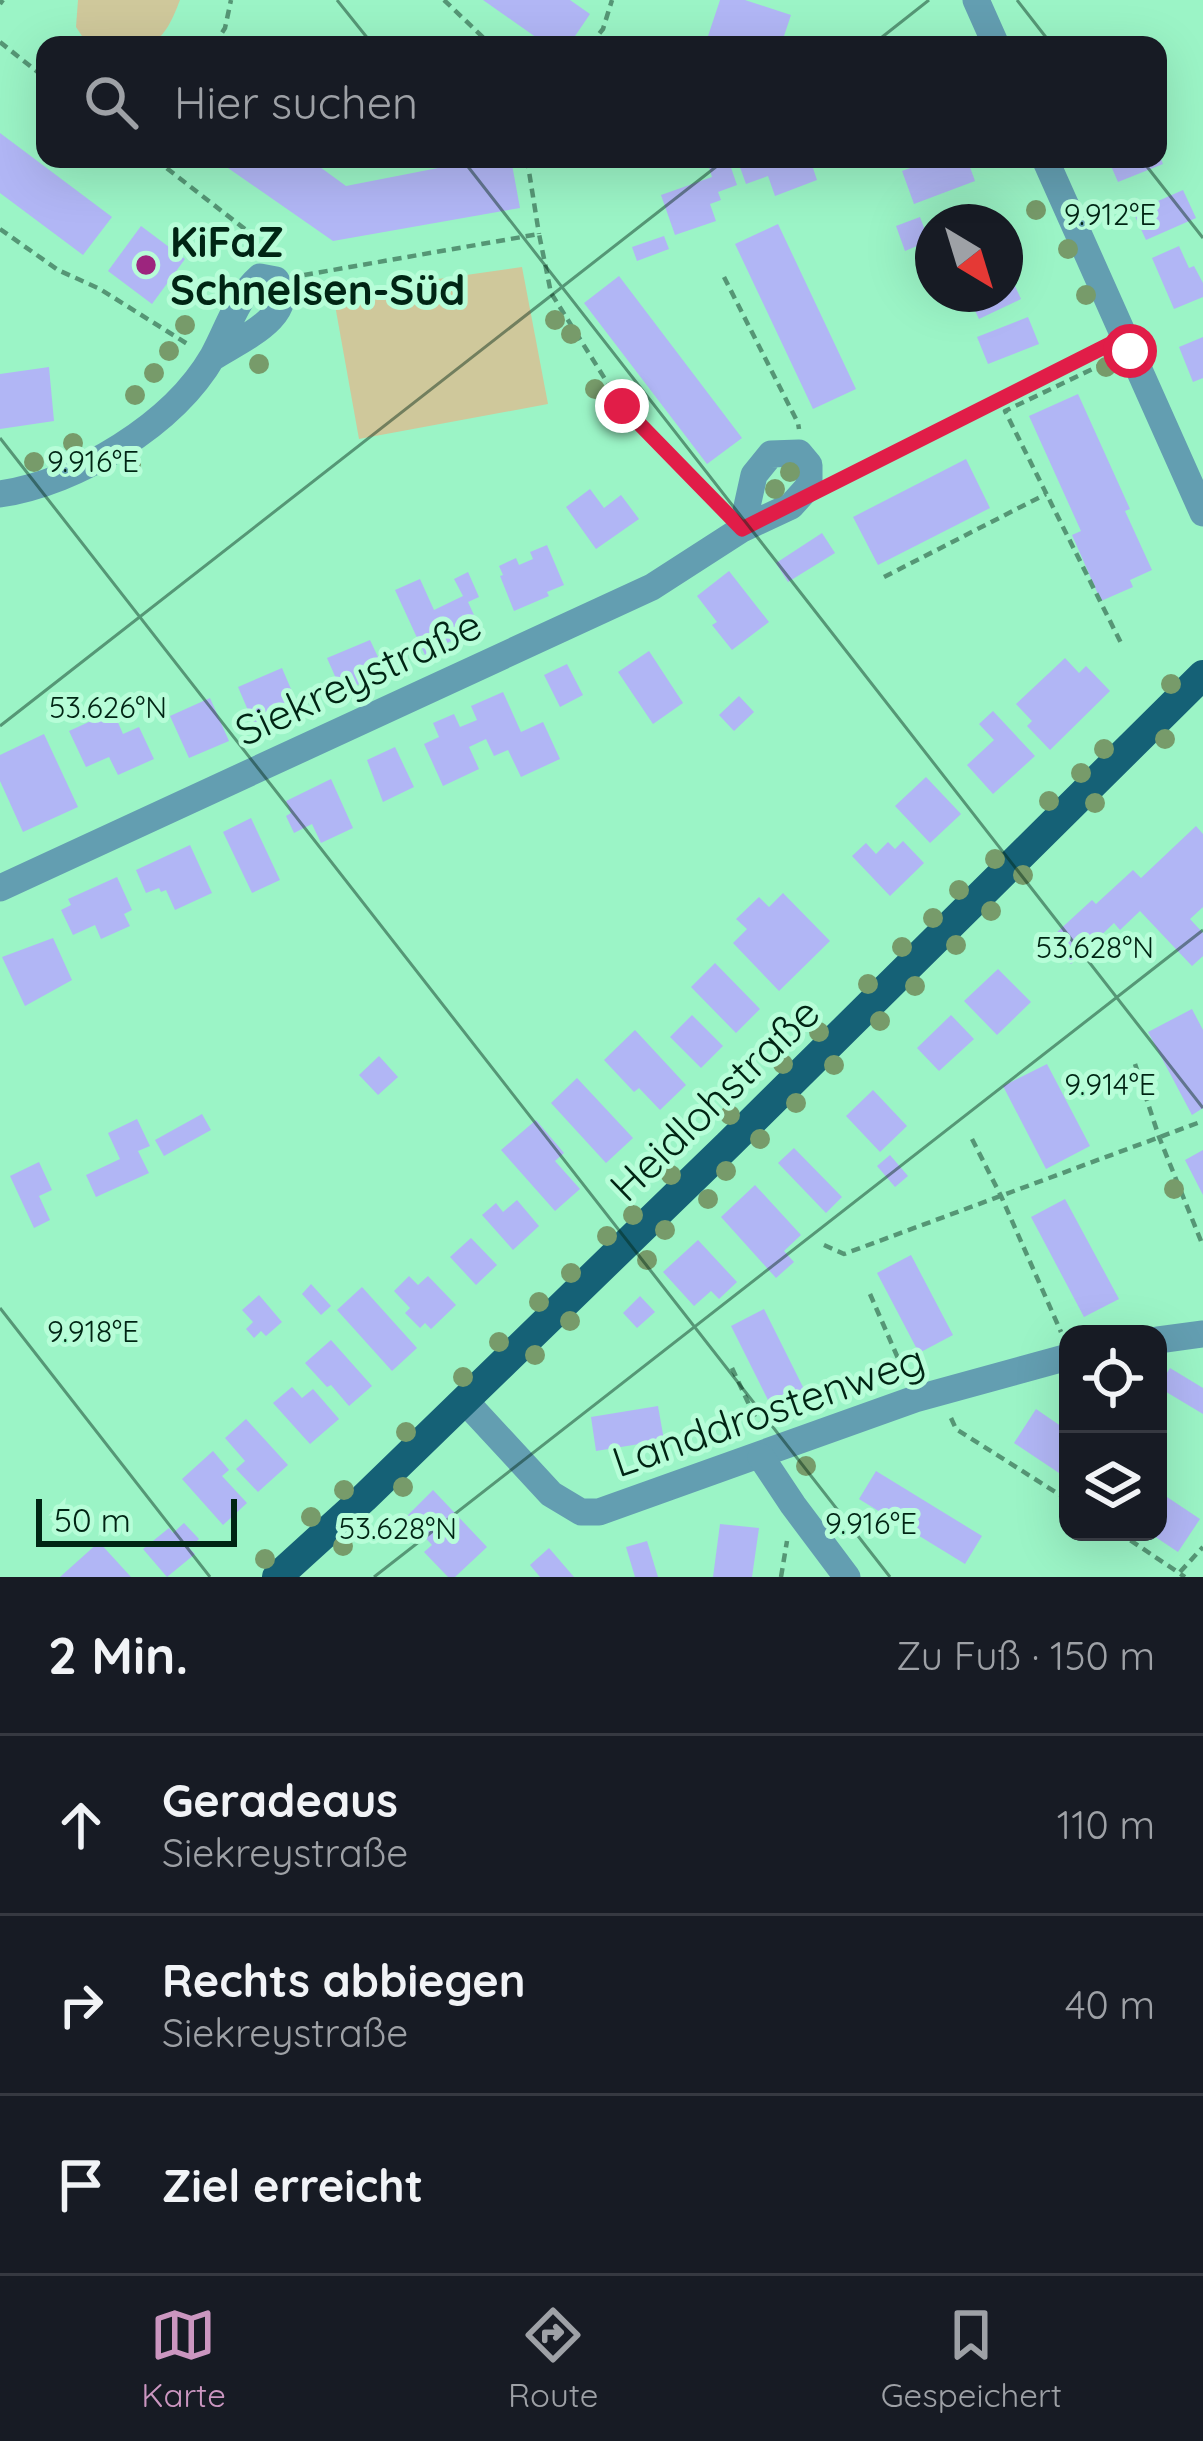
<!DOCTYPE html>
<html lang="de">
<head>
<meta charset="utf-8">
<style>
	body { margin:0; font-family:Quicksand,sans-serif; background:#20242c; color:#f1f3f6 }
	.controls { position:absolute; right:36px; bottom:36px; display:grid; overflow:hidden; border-radius:24px; box-shadow:0 12px 48px #0002 }
	.controls button { width:108px; height:108px; display:grid; place-items:center; padding:0; border:0; border-bottom:3px solid #363941; background:#171b24; color:#f1f3f6; font:60px sans-serif }
	.compass { position:absolute; left:915px; top:204px; width:108px; height:108px; border-radius:50%; background:#171b24; box-shadow:0 12px 48px #0002; rotate:142deg }
	.scale { position:absolute; left:36px; bottom:30px; width:201px; box-sizing:border-box; padding-left:12px; border:6px solid #002514; border-top:0; font-size:33px; line-height:42px; white-space:nowrap; color:#002514; -webkit-text-stroke:9px #b7fdd8; paint-order:stroke }
	.stop { position:absolute; width:36px; height:36px; margin:-27px; border:9px solid #e11d48; border-radius:50%; background:#fff }
	.stop.end { background:#e11d48; border-color:#fff; box-shadow:0 3px 12px #0008 }
	.list { margin:0; padding:0; list-style:none }
	h2 { display:flex; justify-content:space-between; align-items:center; height:156px; margin:0; padding:0 48px; font-size:51px }
	h2 small { font-size:39px; font-weight:400; color:#9ea1a6 }
	.list li { display:grid; grid-template-columns:78px 1fr auto; gap:36px; align-items:center; box-sizing:border-box; height:180px; padding:0 48px; border-top:3px solid #363941 }
	.list b { display:block; font-size:45px; white-space:nowrap }
	.list p { margin:0; font-size:39px; white-space:nowrap; color:#9ea1a6 }
	.list em { font-size:39px; font-style:normal; color:#9ea1a6 }
	.icon { flex:none; width:66px; height:66px; fill:none; stroke:currentColor; stroke-width:2; stroke-linecap:round; stroke-linejoin:round }
	.map { position:relative; flex:none; width:1203px; height:1577px; overflow:hidden }
	.search { position:absolute; background:#171b24; box-shadow:0 12px 48px #0002; left:36px; right:36px; top:36px; height:132px; display:flex; align-items:center; gap:30px; box-sizing:border-box; padding:0 42px; border-radius:24px; color:#9ea1a6; font-size:45px }
	.sheet { height:696px; background:#171b24 }
	nav { display:flex; justify-content:space-around; align-items:center; box-sizing:border-box; height:168px; border-top:3px solid #363941; background:#171b24; font-size:33px; color:#9ea1a6 }
	nav a { display:grid; justify-items:center; gap:6px }
	nav .on { color:#cb96c0 }
	.map>svg:first-child { display:block }
	.green { fill:#cfc89b }
	.building { fill:#b1b6f5 }
	.lines { fill:none; stroke-linecap:round; stroke-linejoin:round }
	.path { stroke:#559675; stroke-width:4.5; stroke-dasharray:9 6; stroke-linecap:butt }
	.minor { stroke:#639eb1; stroke-width:27 }
	.major { stroke:#156176; stroke-width:30 }
	.tree { fill:#779b6a }
	.route { stroke:#e11d48; stroke-width:15 }
	.ticks { fill:none; stroke:#002514; stroke-width:3; stroke-opacity:0.45 }
	.poi-dot { fill:#9d257e; stroke:#b7fdd8; stroke-width:4.5 }
	.labels { text-anchor:middle; dominant-baseline:central; stroke-width:10; stroke-linejoin:round; paint-order:stroke }
	.poi-label { font-size:42px; font-weight:bold; fill:#002514; stroke:#b7fdd8; text-anchor:start }
	.street-label { font-size:42px; fill:#002514; stroke:#b7fdd8 }
	.ticks-label { font-size:30px; text-anchor:middle; fill:#002514; stroke:#b7fdd8; stroke-width:10; stroke-linejoin:round; paint-order:stroke }
</style>
</head>
<body>
<div class="map">
<svg width="1203" height="1577" viewBox="0 0 1203 1577">
	<rect width="100%" height="100%" fill="#9bf4c6"/>
	<g class="green">
		<path d="M78,0H180C173,18 166,36 149,45H88L76,27Z"/>
		<path d="M522,267L548,404L359,439L333,294Z"/>
	</g>
	<g class="building">
		<path d="M483,0H570L590,14L569,45H547Z"/>
		<path d="M720,0H745L791,15L781,45H725L707,39Z"/>
		<path d="M0,133L112,217L83,255L0,193Z"/>
		<path d="M215,159H309L346,186L484,159H511L520,208L333,241Z"/>
		<path d="M711,159H728L737,185L718,192L721,200L710,204L716,221L675,235L661,195L712,177L707,161Z"/>
		<path d="M737,159H810L817,180L775,196L768,176L746,184Z"/>
		<path d="M935,159H967L975,181L914,204L902,171Z"/>
		<path d="M1108,159H1161L1163,164L1118,182Z"/>
		<path d="M1183,190L1196,218L1146,240L1133,212Z"/>
		<path d="M920,217L929,241L905,251L896,226Z"/>
		<path d="M778,224L856,389L813,409L735,244Z"/>
		<path d="M141,226L185,259L152,304L108,271Z"/>
		<path d="M664,236L669,249L637,261L632,247Z"/>
		<path d="M1179,246L1189,268L1194,266L1203,283V297L1174,309L1152,258Z"/>
		<path d="M1005,264L1021,299L979,319L967,294H1005Z"/>
		<path d="M619,276L742,438L707,464L584,303Z"/>
		<path d="M1028,317L1039,344L988,364L977,337Z"/>
		<path d="M1203,337V378L1193,382L1179,347Z"/>
		<path d="M49,367L54,421L0,429V374Z"/>
		<path d="M1078,394L1130,509L1125,511L1152,570L1130,580L1133,587L1101,601L1072,535L1081,531L1029,416Z"/>
		<path d="M966,459L990,508L878,565L853,517Z"/>
		<path d="M590,489L604,508L621,495L639,519L596,549L566,507Z"/>
		<path d="M822,533L835,553L788,582L776,563Z"/>
		<path d="M547,545L564,585L547,592L549,596L514,611L500,576L503,575L499,566L516,558L519,565L533,559L530,552Z"/>
		<path d="M729,571L769,622L732,650L712,625L717,622L697,596Z"/>
		<path d="M468,572L479,597L468,602L479,626L425,655L395,590L420,579L434,610L463,596L454,579Z"/>
		<path d="M370,640L385,672L342,692L327,658Z"/>
		<path d="M649,651L683,703L653,724L618,672Z"/>
		<path d="M1065,658L1079,673L1086,666L1110,691L1050,750L1027,726L1032,721L1016,704Z"/>
		<path d="M567,664L583,695L560,707L544,675Z"/>
		<path d="M282,668L300,710L256,729L238,687Z"/>
		<path d="M503,692L521,732L543,722L560,759L521,777L508,750L494,756L486,739L469,747L479,769L443,786L424,744L439,737L433,723L454,714L460,727L477,720L471,706Z"/>
		<path d="M739,696L754,712L734,731L719,715Z"/>
		<path d="M210,698L229,741L189,758L170,716Z"/>
		<path d="M113,711L123,734L139,727L154,759L118,775L109,757L86,767L69,731Z"/>
		<path d="M993,711L1035,756L993,794L967,765L994,740L979,724Z"/>
		<path d="M44,734L78,807L23,832L0,781V755Z"/>
		<path d="M395,747L414,787L383,802L367,760Z"/>
		<path d="M926,777L961,814L930,843L895,806Z"/>
		<path d="M331,779L353,828L321,843L312,824L294,833L286,816L291,813L286,801Z"/>
		<path d="M251,818L280,880L252,893L223,832Z"/>
		<path d="M1196,826L1203,834V907L1190,919L1203,933V956L1192,966L1140,911L1120,930L1114,923L1071,964L1052,944L1059,938L1055,934L1092,900L1096,904L1133,870L1141,878Z"/>
		<path d="M903,841L924,863L890,896L852,856L866,843L876,854L888,842L895,849Z"/>
		<path d="M190,845L212,893L175,910L166,890L161,892L159,888L146,893L136,870Z"/>
		<path d="M117,877L132,910L124,914L130,926L101,939L95,925L73,935L61,910L71,905L68,899Z"/>
		<path d="M783,893L830,941L779,991L733,943L747,929L736,919L759,897L769,907Z"/>
		<path d="M53,938L72,980L25,1006L2,957Z"/>
		<path d="M715,963L760,1009L736,1033L691,987Z"/>
		<path d="M998,969L1031,1002L997,1035L964,1001Z"/>
		<path d="M1192,1009L1203,1030V1108L1192,1115L1148,1032Z"/>
		<path d="M692,1015L723,1046L701,1068L670,1037Z"/>
		<path d="M951,1015L974,1039L939,1071L917,1048Z"/>
		<path d="M635,1030L686,1085L660,1110L639,1088L634,1092L604,1060Z"/>
		<path d="M379,1056L398,1077L378,1095L359,1075Z"/>
		<path d="M1047,1064L1090,1146L1046,1169L1003,1086Z"/>
		<path d="M577,1078L633,1138L606,1163L551,1103Z"/>
		<path d="M873,1090L907,1126L880,1152L846,1116Z"/>
		<path d="M202,1114L211,1130L164,1156L155,1140Z"/>
		<path d="M137,1119L150,1146L138,1151L149,1173L96,1197L86,1175L120,1159L108,1133Z"/>
		<path d="M536,1120L564,1153L555,1161L580,1189L555,1211L501,1150Z"/>
		<path d="M794,1148L842,1197L826,1213L778,1163Z"/>
		<path d="M1203,1150V1195L1185,1160Z"/>
		<path d="M890,1155L908,1176L895,1187L877,1166Z"/>
		<path d="M39,1162L52,1190L39,1196L50,1220L34,1228L10,1176Z"/>
		<path d="M755,1185L801,1235L784,1251L794,1262L776,1278L721,1217Z"/>
		<path d="M1065,1199L1119,1299L1084,1317L1031,1217Z"/>
		<path d="M517,1200L539,1226L513,1250L482,1215L496,1203L503,1212Z"/>
		<path d="M471,1238L497,1265L476,1285L450,1257Z"/>
		<path d="M698,1240L737,1282L719,1299L711,1291L694,1306L663,1272Z"/>
		<path d="M911,1255L953,1335L919,1353L877,1273Z"/>
		<path d="M409,1276L418,1285L428,1276L456,1305L431,1329L425,1323L420,1328L405,1313L410,1308L394,1291Z"/>
		<path d="M311,1284L331,1306L321,1315L302,1294Z"/>
		<path d="M362,1287L417,1348L392,1371L337,1310Z"/>
		<path d="M259,1295L282,1322L266,1336L261,1331L254,1338L246,1329L253,1322L242,1310Z"/>
		<path d="M640,1296L655,1312L637,1328L623,1313Z"/>
		<path d="M764,1309L805,1391L772,1408L731,1326Z"/>
		<path d="M331,1340L372,1386L349,1406L331,1385L327,1387L305,1363Z"/>
		<path d="M1170,1368L1203,1388V1414L1158,1387Z"/>
		<path d="M292,1387L302,1398L313,1389L339,1419L310,1444L273,1403Z"/>
		<path d="M658,1406L664,1440L596,1451L591,1417Z"/>
		<path d="M1036,1409L1068,1431V1479L1014,1443Z"/>
		<path d="M246,1419L288,1465L258,1492L236,1469L245,1461L225,1438Z"/>
		<path d="M213,1451L229,1470L222,1476L247,1503L223,1525L182,1479Z"/>
		<path d="M876,1471L982,1536L965,1564L859,1499Z"/>
		<path d="M433,1490L487,1547L455,1577H448L424,1552L432,1545L406,1517Z"/>
		<path d="M1158,1491L1200,1519L1178,1552L1148,1532H1158Z"/>
		<path d="M184,1523L199,1539L189,1548L195,1554L167,1577L143,1549L169,1528L173,1533Z"/>
		<path d="M720,1524L759,1528L752,1577H713Z"/>
		<path d="M647,1541L658,1577H635L626,1547Z"/>
		<path d="M99,1542L131,1577H60Z"/>
		<path d="M549,1548L574,1577H540L530,1565Z"/>
	</g>
	<g class="lines">
		<g class="path">
			<path d="M444,0L491,45"/>
			<path d="M0,4L3,0"/>
			<path d="M0,42L45,78"/>
			<path d="M214,45L225,28L231,0"/>
			<path d="M590,45L603,29L612,0"/>
			<path d="M155,159L255,237L263,252"/>
			<path d="M527,159L539,234"/>
			<path d="M0,229L58,270L100,289L189,345"/>
			<path d="M304,275L539,234L551,293L622,406L718,504"/>
			<path d="M724,277L798,423L799,429"/>
			<path d="M1105,363L1005,411L1122,645"/>
			<path d="M833,484L1101,348"/>
			<path d="M884,577L1046,494"/>
			<path d="M1135,1064L1159,1137L1203,1246"/>
			<path d="M972,1139L1001,1196L1061,1332"/>
			<path d="M824,1245L844,1254L1203,1121"/>
			<path d="M870,1294L904,1372"/>
			<path d="M732,1368L760,1428"/>
			<path d="M951,1418L956,1429L1068,1500"/>
			<path d="M1118,1532L1185,1577"/>
			<path d="M1180,1572L1203,1547"/>
			<path d="M781,1577L787,1541"/>
		</g>
		<g class="minor">
			<path d="M976,0L996,45"/>
			<path d="M1045,159L1203,513"/>
			<path d="M0,494C78,482 173,425 213,356C228,329 236,298 260,277L276,280C300,316 237,341 212,358"/>
			<path d="M0,888L652,587L742,529L791,506L809,486V465L799,453L771,454L754,475L742,529"/>
			<path d="M1158,1340L1203,1334"/>
			<path d="M465,1401L551,1494L581,1512H599L915,1399L1068,1357"/>
			<path d="M761,1457L793,1505L847,1577"/>
		</g>
		<path class="major" d="M277,1577L364,1498L728,1145L1203,675"/>
	</g>
	<g class="tree">
		<circle cx="1036" cy="210" r="10"/>
		<circle cx="1068" cy="249" r="10"/>
		<circle cx="1086" cy="295" r="10"/>
		<circle cx="555" cy="320" r="10"/>
		<circle cx="185" cy="325" r="10"/>
		<circle cx="571" cy="334" r="10"/>
		<circle cx="169" cy="351" r="10"/>
		<circle cx="259" cy="364" r="10"/>
		<circle cx="1106" cy="367" r="10"/>
		<circle cx="154" cy="373" r="10"/>
		<circle cx="595" cy="389" r="10"/>
		<circle cx="135" cy="395" r="10"/>
		<circle cx="73" cy="443" r="10"/>
		<circle cx="34" cy="462" r="10"/>
		<circle cx="131" cy="464" r="10"/>
		<circle cx="790" cy="472" r="10"/>
		<circle cx="775" cy="489" r="10"/>
		<circle cx="1171" cy="684" r="10"/>
		<circle cx="1165" cy="739" r="10"/>
		<circle cx="1104" cy="749" r="10"/>
		<circle cx="1081" cy="773" r="10"/>
		<circle cx="1049" cy="801" r="10"/>
		<circle cx="1095" cy="803" r="10"/>
		<circle cx="995" cy="859" r="10"/>
		<circle cx="1023" cy="875" r="10"/>
		<circle cx="959" cy="890" r="10"/>
		<circle cx="991" cy="911" r="10"/>
		<circle cx="933" cy="918" r="10"/>
		<circle cx="956" cy="945" r="10"/>
		<circle cx="902" cy="947" r="10"/>
		<circle cx="868" cy="984" r="10"/>
		<circle cx="915" cy="986" r="10"/>
		<circle cx="880" cy="1021" r="10"/>
		<circle cx="819" cy="1032" r="10"/>
		<circle cx="783" cy="1064" r="10"/>
		<circle cx="834" cy="1065" r="10"/>
		<circle cx="796" cy="1103" r="10"/>
		<circle cx="730" cy="1115" r="10"/>
		<circle cx="760" cy="1139" r="10"/>
		<circle cx="726" cy="1171" r="10"/>
		<circle cx="671" cy="1175" r="10"/>
		<circle cx="1174" cy="1189" r="10"/>
		<circle cx="708" cy="1199" r="10"/>
		<circle cx="633" cy="1215" r="10"/>
		<circle cx="665" cy="1230" r="10"/>
		<circle cx="607" cy="1236" r="10"/>
		<circle cx="647" cy="1260" r="10"/>
		<circle cx="571" cy="1273" r="10"/>
		<circle cx="539" cy="1302" r="10"/>
		<circle cx="570" cy="1321" r="10"/>
		<circle cx="499" cy="1342" r="10"/>
		<circle cx="535" cy="1355" r="10"/>
		<circle cx="463" cy="1377" r="10"/>
		<circle cx="406" cy="1432" r="10"/>
		<circle cx="806" cy="1466" r="10"/>
		<circle cx="403" cy="1487" r="10"/>
		<circle cx="344" cy="1490" r="10"/>
		<circle cx="311" cy="1517" r="10"/>
		<circle cx="343" cy="1546" r="10"/>
		<circle cx="265" cy="1559" r="10"/>
	</g>
	<g class="lines">
		<path class="route" d="M622,406L742,529L1124,337L1130,351"/>
	</g>
	<path class="ticks" d="M337,0L373,45M1017,0L1052,45M872,45L929,0M462,159L1203,1108M1141,159L1203,238M0,438L890,1577M0,726L726,159M0,1308L210,1577M374,1577L1203,930"/>
	<circle class="poi-dot" cx="146" cy="265" r="12"/>
	<g class="labels">
		<g class="poi-label">
			<text x="170" y="241">KiFaZ<tspan x="170" dy="48">Schnelsen-Süd</tspan></text>
		</g>
		<g class="street-label">
			<text transform="translate(358 677) rotate(-25)">Siekreystraße</text>
			<text transform="translate(714 1099) rotate(-44)">Heidlohstraße</text>
			<text transform="translate(768 1410) rotate(-19)">Landdrostenweg</text>
		</g>
	</g>
	<g class="ticks-label">
		<text x="1110" y="225">9.912°E</text>
		<text x="93" y="472">9.916°E</text>
		<text x="108" y="718">53.626°N</text>
		<text x="1095" y="958">53.628°N</text>
		<text x="1110" y="1095">9.914°E</text>
		<text x="93" y="1342">9.918°E</text>
		<text x="871" y="1534">9.916°E</text>
		<text x="398" y="1539">53.628°N</text>
	</g>
</svg>
<div class="controls">
<button><svg class="icon" aria-label="locate" viewBox="0 0 24 24"><circle cx="12" cy="12" r="6"/><path d="M12 2v4M12 18v4M2 12h4M18 12h4"/></svg></button>
<button><svg class="icon" aria-label="layers" viewBox="0 0 24 24"><path d="M12 4l9 5-9 5-9-5zM3 14l9 5 9-5"/></svg></button>
</div>
<svg class="compass" viewBox="-18 -18 36 36"><path d="M0-13l5 13h-10z" fill="#e53935"/><path d="M0 13l5-13h-10z" fill="#9ea1a6"/></svg>
<div class="scale">50 m</div>
<div class="stop" style="left:1130px;top:351px"></div>
<div class="stop end" style="left:622px;top:406px"></div>
<div class="search"><svg class="icon" aria-label="search" viewBox="0 0 24 24"><circle cx="10" cy="10" r="6"/><path d="M15 15l6 6"/></svg>Hier suchen</div>
</div>
<section class="sheet">
<h2>2 Min.<small>Zu Fuß · 150 m</small></h2>
<ul class="list">
<li><svg class="icon" aria-label="ahead" viewBox="0 0 24 24"><path d="M12 20V5M6 11l6-6 6 6"/></svg><div><b>Geradeaus</b><p>Siekreystraße</p></div><em>110 m</em></li>
<li><svg class="icon" aria-label="right" viewBox="0 0 24 24"><path d="M7 20v-9h11M14 6l5 5-5 5"/></svg><div><b>Rechts abbiegen</b><p>Siekreystraße</p></div><em>40 m</em></li>
<li><svg class="icon" aria-label="arrive" viewBox="0 0 24 24"><path d="M6 21V4h12l-3 4 3 4H6"/></svg><div><b>Ziel erreicht</b></div></li>
</ul>
</section>
<nav>
<a class="on"><svg class="icon" aria-label="map" viewBox="0 0 24 24"><path d="M3 6l6-2 6 2 6-2v14l-6 2-6-2-6 2zM9 4v14M15 6v14"/></svg>Karte</a>
<a><svg class="icon" aria-label="directions" viewBox="0 0 24 24"><path d="M12 3l9 9-9 9-9-9zM9 14v-3h6M13 9l2 2-2 2"/></svg>Route</a>
<a><svg class="icon" aria-label="saved" viewBox="0 0 24 24"><path d="M7 4h10v16l-5-4-5 4z"/></svg>Gespeichert</a>
</nav>
</body>
</html>
